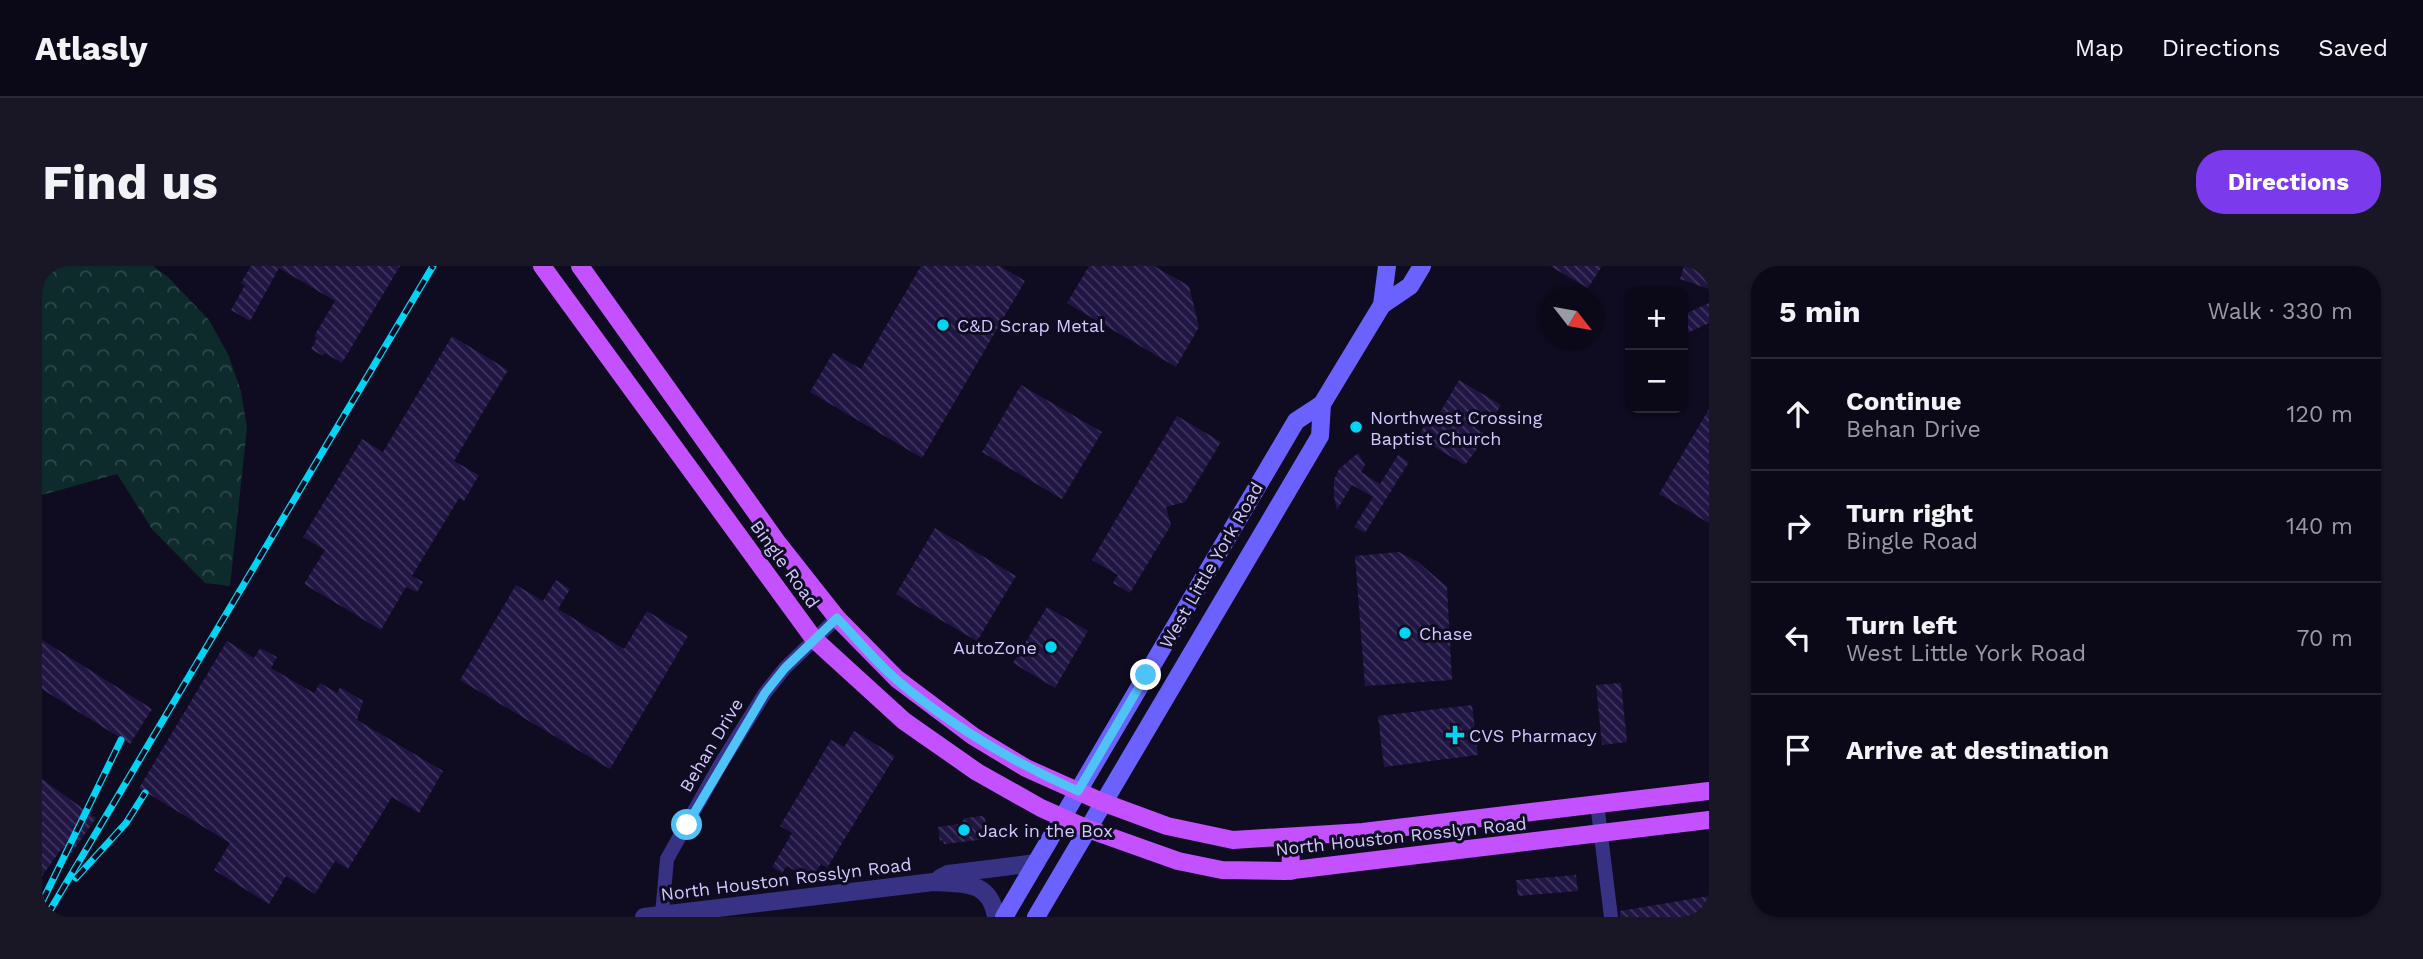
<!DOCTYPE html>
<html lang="en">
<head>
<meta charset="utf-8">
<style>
	body { margin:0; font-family:"Work Sans",sans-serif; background:#191625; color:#f1f3f6 }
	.controls { position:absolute; right:21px; top:21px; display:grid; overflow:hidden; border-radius:14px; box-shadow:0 2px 5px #0004 }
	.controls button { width:63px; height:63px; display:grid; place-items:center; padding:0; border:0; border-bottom:2px solid #2b2937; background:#0b0818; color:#f1f3f6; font:35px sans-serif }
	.compass { position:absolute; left:1499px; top:21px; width:63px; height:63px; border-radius:50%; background:#0b0818; box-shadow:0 2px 5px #0004; rotate:121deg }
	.stop { position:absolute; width:21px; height:21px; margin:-16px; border:5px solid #4fc3f7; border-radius:50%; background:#fff }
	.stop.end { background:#4fc3f7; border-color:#fff; box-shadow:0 2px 7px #0008 }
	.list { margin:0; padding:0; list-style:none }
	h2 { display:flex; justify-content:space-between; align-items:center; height:91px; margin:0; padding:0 28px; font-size:30px }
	h2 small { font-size:23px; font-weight:400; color:#9a9aa2 }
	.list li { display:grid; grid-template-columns:46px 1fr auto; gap:21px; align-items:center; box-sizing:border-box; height:112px; padding:0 28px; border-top:2px solid #2b2937 }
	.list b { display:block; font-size:26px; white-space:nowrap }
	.list p { margin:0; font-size:23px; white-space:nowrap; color:#9a9aa2 }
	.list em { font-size:23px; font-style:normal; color:#9a9aa2 }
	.icon { flex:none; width:38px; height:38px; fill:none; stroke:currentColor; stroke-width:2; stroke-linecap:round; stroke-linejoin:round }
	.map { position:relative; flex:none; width:1667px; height:651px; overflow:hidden; border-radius:28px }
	header { display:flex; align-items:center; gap:42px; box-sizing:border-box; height:98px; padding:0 35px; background:#0b0818; border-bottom:2px solid #2b2937 }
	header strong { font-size:33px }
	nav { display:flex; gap:38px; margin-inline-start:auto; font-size:24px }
	.intro { display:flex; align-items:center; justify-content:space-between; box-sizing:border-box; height:168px; padding:0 42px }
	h1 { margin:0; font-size:49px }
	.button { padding:18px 32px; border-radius:28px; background:#7c3aed; color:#fff; font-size:24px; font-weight:700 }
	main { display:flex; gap:42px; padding:0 42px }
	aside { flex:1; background:#0b0818; border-radius:28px; box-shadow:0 2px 5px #0004 }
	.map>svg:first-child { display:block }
	.forest { fill:url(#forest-crowns) }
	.building { fill:url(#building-back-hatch) }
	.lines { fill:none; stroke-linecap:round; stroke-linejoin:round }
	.minor { stroke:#383284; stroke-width:14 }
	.tertiary { stroke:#383284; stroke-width:18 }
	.secondary { stroke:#6b61ff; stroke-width:18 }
	.primary { stroke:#c451ff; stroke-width:18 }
	.rail-casing { stroke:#00d4f5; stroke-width:7 }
	.rail { stroke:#0f0b20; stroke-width:4.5; stroke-dasharray:13; stroke-linecap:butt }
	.route { stroke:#4fc3f7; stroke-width:9 }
	.poi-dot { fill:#00d4f5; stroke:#0f0b20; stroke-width:2.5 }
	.labels { text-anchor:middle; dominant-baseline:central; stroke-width:6; stroke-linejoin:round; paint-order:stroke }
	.poi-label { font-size:18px; fill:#d2caff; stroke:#0f0b20; text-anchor:start }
	.street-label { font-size:18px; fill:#d2caff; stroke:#0f0b20 }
</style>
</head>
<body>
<header>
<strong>Atlasly</strong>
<nav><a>Map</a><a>Directions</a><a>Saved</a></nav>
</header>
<div class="intro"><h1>Find us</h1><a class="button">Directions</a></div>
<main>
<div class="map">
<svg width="1667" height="651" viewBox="0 0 1667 651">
	<defs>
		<pattern id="forest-crowns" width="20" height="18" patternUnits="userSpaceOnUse" patternTransform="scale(1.75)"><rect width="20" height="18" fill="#0d2b2b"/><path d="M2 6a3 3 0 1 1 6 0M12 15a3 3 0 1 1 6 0" fill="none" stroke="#2f484b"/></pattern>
		<pattern id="building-back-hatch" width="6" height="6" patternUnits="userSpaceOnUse" patternTransform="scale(1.75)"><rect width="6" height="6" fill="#201543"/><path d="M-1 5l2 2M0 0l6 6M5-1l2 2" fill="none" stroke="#40365f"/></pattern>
	</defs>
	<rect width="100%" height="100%" fill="#0f0b20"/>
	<path class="forest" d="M0,0H111L126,11L167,54L186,88L199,125L205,162L188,320L163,317L110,263L75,208L0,229Z"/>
	<g class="building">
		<path d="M209,0H358L300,97L283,87L281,90L269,83L275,72L272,70L293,35L237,2L208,55L189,44L203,19L199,17Z"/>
		<path d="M879,0H958L983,15L880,192L768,126L791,87L819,103Z"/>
		<path d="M1047,0H1112L1147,20L1157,61L1134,101L1025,37Z"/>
		<path d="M1508,0H1560L1546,22Z"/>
		<path d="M1642,0H1667V23L1638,13Z"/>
		<path d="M1667,37V57L1641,69V49Z"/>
		<path d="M410,70L466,104L412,195L437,209L422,235L417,232L370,310L381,316L375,326L364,321L339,364L262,318L283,284L261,271L320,173L341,186Z"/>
		<path d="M1417,114L1459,139L1453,149L1444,144L1433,162L1445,169L1423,199L1376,171L1389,149L1394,153Z"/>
		<path d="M979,119L1060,166L1020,233L940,186Z"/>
		<path d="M1667,143V257L1617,228Z"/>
		<path d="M1135,150L1179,176L1143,236L1124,241L1129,259L1088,327L1071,317L1076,309L1050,294Z"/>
		<path d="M1316,187L1323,199L1319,206L1338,218L1356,189L1367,196L1323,267L1312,261L1331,231L1310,219L1295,244L1292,231V214L1297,203Z"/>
		<path d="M893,262L974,310L935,375L854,328Z"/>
		<path d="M1357,286L1376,296L1405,321L1410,414L1323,420L1313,290Z"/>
		<path d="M514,314L528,323L516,343L582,383L605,345L646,370L568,503L418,414L474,319L501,335Z"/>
		<path d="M1005,341L1046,365L1013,422L971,397Z"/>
		<path d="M0,374L110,443L88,478L0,423Z"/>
		<path d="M185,375L212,392L218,382L235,391L229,402L272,427L278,417L295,427L298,421L321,435L315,454L401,505L377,547L350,531L306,603L293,595L273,628L244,610L227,638L172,604L188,577L97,522Z"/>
		<path d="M1579,417L1585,476L1560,479L1554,419Z"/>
		<path d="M1430,439L1436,489L1342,501L1336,450Z"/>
		<path d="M812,465L853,490L785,602L779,598L772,609L758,601L755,606L745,600L740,607L730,601L750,567L738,560L789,474L802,481Z"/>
		<path d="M0,513L54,552L29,588L20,582L0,610Z"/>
		<path d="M940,550L943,552L946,573L902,578L901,574L898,575L896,561L918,558L923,552Z"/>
		<path d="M1534,609L1536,625L1476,630L1474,614Z"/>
		<path d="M1667,630V651H1578V645Z"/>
	</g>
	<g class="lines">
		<g class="minor">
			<path d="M1555,537L1569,651"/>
			<path d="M620,648L625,593L678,499L723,427L743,402L795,352"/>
		</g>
		<g class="tertiary">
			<path d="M898,612L906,608L994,597"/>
			<path d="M602,651L891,616C922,618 948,614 954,651"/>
		</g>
		<g class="secondary">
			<path d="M1340,39L1368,20L1380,0"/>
			<path d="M962,651L1254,155L1280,138L1340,39L1345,0"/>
			<path d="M994,651L1278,170L1280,138"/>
		</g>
		<g class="primary">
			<path d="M500,0L772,373L862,455L935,506L999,542L1046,563L1136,595L1180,604L1243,605L1667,554"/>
			<path d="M538,0L735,276L795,352L855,413L931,470L984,502L1060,536L1125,560L1191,574L1321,566L1667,525"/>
			<path d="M1248,571L1249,605"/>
		</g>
		<g class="rail-casing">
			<g id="rail">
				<path d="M34,612L84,557L103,527"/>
				<path d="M0,636L79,474"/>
				<path d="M4,651L391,0"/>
			</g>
		</g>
		<use href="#rail" class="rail"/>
	</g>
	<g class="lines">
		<path class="route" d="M645,559L723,427L743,402L795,352C815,373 834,396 856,415C911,461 971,496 1036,525L1104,409"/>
	</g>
	<g class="poi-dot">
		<circle cx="901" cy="59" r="7"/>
		<circle cx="1314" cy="161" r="7"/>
		<circle cx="1363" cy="367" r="7"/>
		<circle cx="1009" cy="381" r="7"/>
		<path d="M1409.5 458.5h7v7h7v7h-7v7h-7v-7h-7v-7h7z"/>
		<circle cx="922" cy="564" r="7"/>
	</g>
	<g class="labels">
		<g class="poi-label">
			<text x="915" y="59">C&amp;D Scrap Metal</text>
			<text x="1328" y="151">Northwest Crossing<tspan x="1328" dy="21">Baptist Church</tspan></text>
			<text x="1377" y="367">Chase</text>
			<text x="995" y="381" text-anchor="end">AutoZone</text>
			<text x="1427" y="469">CVS Pharmacy</text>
			<text x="936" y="564">Jack in the Box</text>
		</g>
		<g class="street-label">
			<text transform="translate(743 298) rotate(54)">Bingle Road</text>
			<text transform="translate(1169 299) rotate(-60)">West Little York Road</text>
			<text transform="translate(669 479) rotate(-59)">Behan Drive</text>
			<text transform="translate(1359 570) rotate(-6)">North Houston Rosslyn Road</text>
			<text transform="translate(744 613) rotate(-7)">North Houston Rosslyn Road</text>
		</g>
	</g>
</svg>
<div class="controls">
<button>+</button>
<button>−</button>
</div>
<svg class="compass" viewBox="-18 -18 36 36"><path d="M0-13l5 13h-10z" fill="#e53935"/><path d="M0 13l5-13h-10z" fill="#9a9aa2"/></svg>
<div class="stop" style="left:645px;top:559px"></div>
<div class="stop end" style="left:1104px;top:409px"></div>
</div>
<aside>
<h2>5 min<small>Walk · 330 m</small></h2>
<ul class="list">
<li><svg class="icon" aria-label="ahead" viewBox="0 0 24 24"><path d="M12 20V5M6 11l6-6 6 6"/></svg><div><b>Continue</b><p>Behan Drive</p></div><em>120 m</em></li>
<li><svg class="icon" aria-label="right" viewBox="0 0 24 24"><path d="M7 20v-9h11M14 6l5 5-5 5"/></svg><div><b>Turn right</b><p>Bingle Road</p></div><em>140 m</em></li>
<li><svg class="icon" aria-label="left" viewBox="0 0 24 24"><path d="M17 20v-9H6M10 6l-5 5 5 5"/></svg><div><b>Turn left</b><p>West Little York Road</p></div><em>70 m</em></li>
<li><svg class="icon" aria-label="arrive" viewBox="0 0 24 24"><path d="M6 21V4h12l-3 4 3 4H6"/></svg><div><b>Arrive at destination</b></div></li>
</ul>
</aside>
</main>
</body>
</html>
